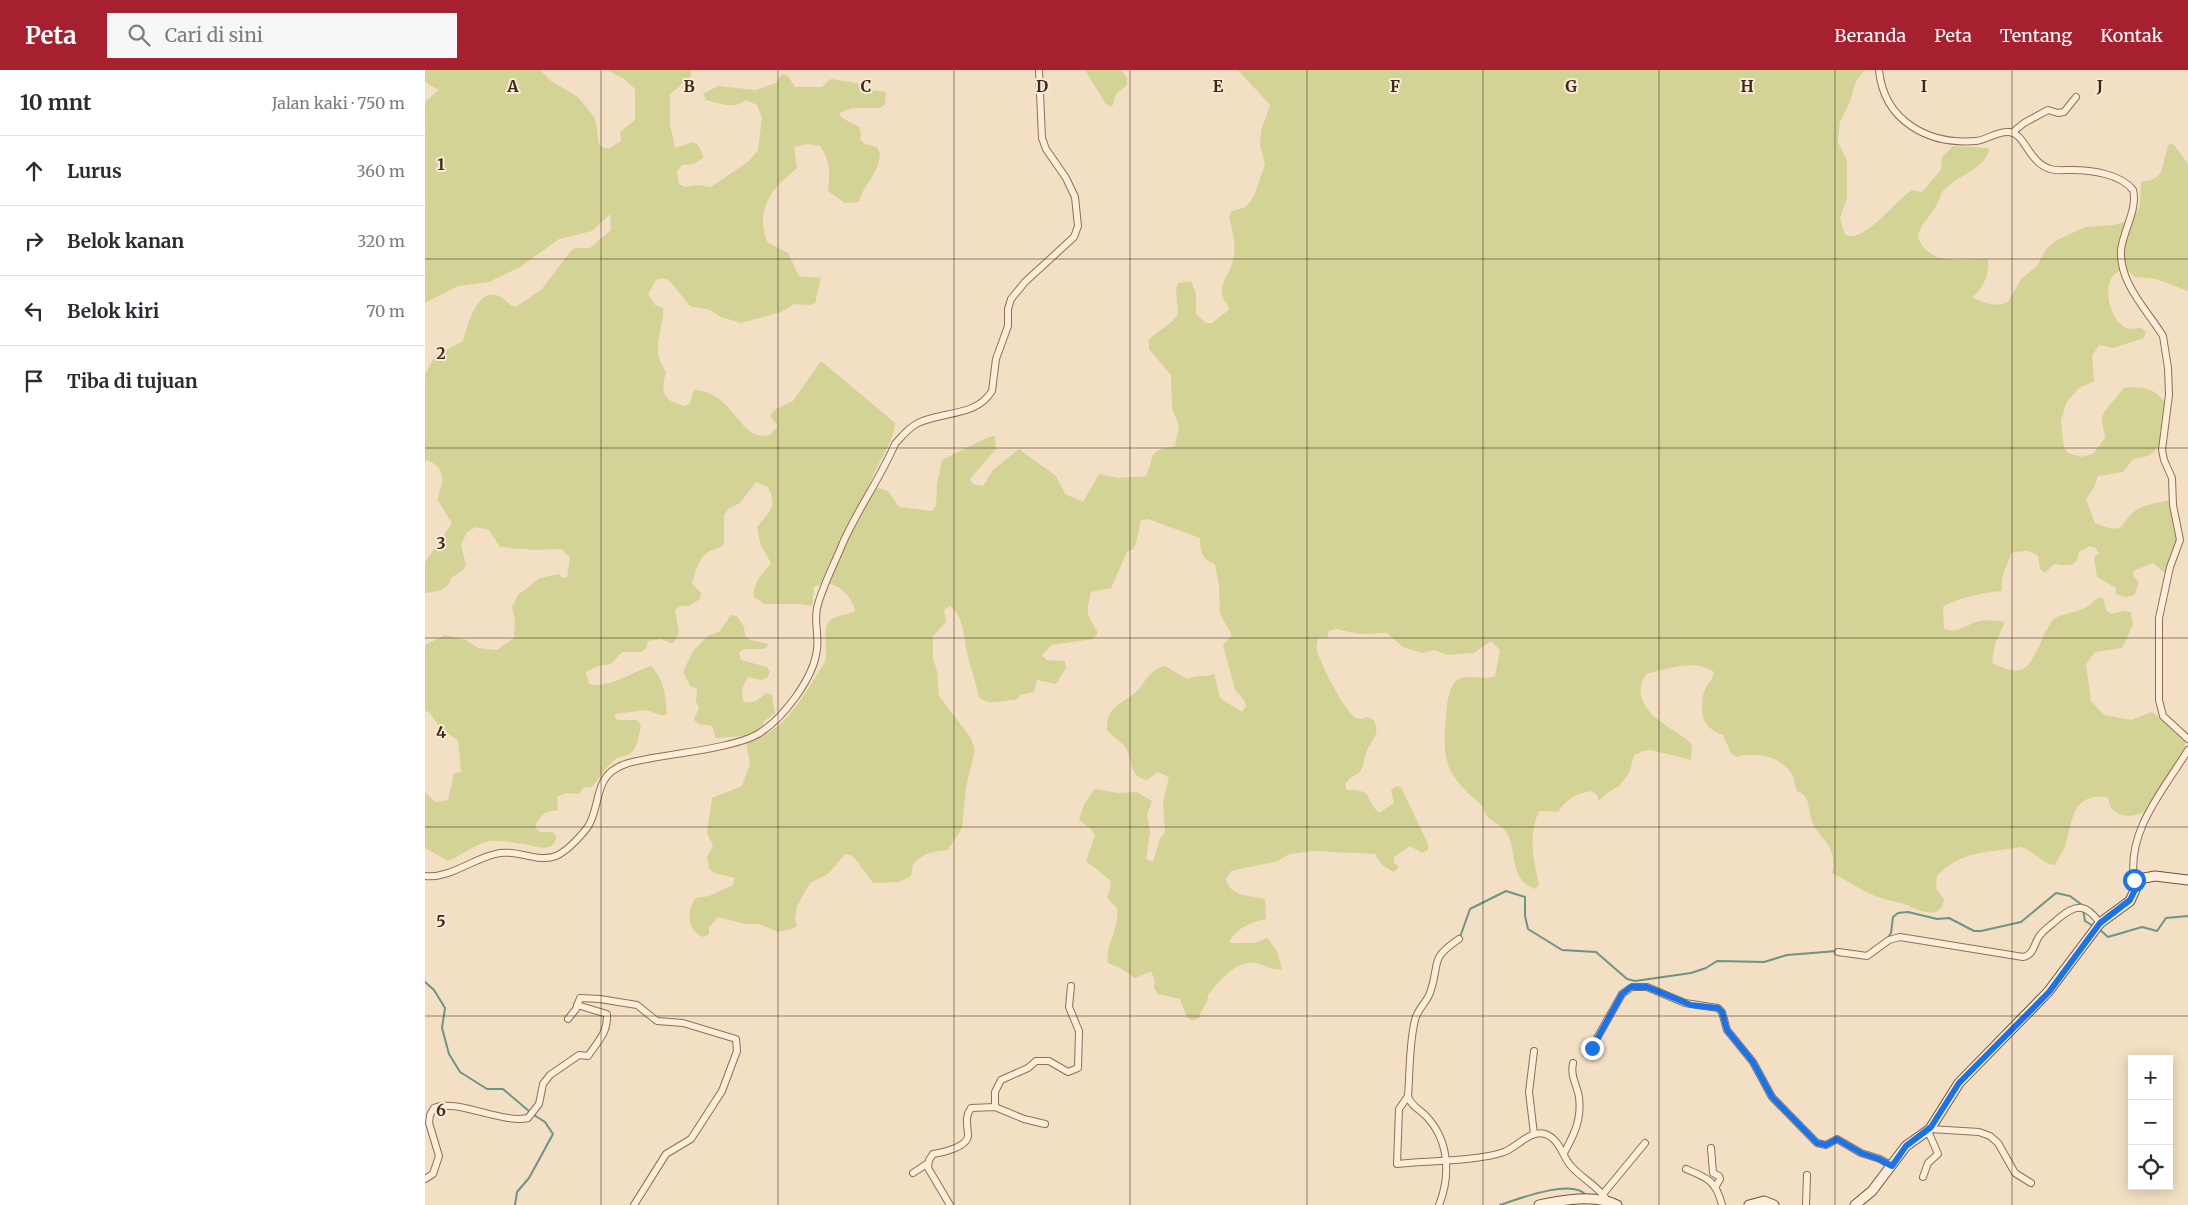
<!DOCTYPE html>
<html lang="id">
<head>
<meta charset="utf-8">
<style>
	body { margin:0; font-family:Merriweather,serif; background:#f7f7f7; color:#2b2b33 }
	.controls { position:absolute; right:15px; bottom:15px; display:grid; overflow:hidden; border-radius:0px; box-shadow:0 2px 12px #0003 }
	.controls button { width:45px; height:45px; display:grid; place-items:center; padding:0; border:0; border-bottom:1px solid #e1e1e2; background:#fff; color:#2b2b33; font:25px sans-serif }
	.stop { position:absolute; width:15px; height:15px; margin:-11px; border:4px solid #1a73e8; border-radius:50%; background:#fff }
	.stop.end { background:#1a73e8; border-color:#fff; box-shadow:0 1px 5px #0008 }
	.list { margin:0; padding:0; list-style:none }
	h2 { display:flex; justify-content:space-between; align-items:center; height:65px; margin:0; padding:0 20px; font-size:21px }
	h2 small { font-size:16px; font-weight:400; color:#7c7c81 }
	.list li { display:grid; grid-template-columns:32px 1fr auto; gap:15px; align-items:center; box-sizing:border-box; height:70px; padding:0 20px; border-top:1px solid #e1e1e2 }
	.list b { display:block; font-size:19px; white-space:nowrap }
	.list em { font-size:16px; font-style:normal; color:#7c7c81 }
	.icon { flex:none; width:28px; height:28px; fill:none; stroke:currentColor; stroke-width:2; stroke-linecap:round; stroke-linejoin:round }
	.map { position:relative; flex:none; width:1763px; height:1135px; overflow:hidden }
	header { display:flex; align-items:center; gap:30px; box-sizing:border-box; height:70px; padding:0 25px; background:#a62030; color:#fff }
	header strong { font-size:24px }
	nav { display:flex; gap:28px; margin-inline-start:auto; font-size:18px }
	.search { width:350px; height:45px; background:#f7f7f7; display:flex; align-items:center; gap:12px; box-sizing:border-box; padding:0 18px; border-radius:0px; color:#7c7c81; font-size:19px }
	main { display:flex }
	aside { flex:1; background:#fff }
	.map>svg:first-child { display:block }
	.green { fill:#d3d396 }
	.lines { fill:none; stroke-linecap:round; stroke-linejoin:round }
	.stream { stroke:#6b9586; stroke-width:2 }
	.street-casing { stroke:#906f57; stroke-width:8 }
	.secondary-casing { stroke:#72503a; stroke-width:11 }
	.street { stroke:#fcedd8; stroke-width:6 }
	.secondary { stroke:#fcedd8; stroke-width:9 }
	.route { stroke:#1a73e8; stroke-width:6 }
	.grid { fill:none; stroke:#3e291d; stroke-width:1; stroke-opacity:0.55 }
	.grid-label { font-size:16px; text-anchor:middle; font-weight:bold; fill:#3e291d; stroke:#f9ead4; stroke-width:4; stroke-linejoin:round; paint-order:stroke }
</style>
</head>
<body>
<header>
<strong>Peta</strong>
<div class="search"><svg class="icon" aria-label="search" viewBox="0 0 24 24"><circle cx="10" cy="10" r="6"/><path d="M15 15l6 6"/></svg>Cari di sini</div>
<nav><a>Beranda</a><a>Peta</a><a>Tentang</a><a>Kontak</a></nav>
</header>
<main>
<aside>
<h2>10 mnt<small>Jalan kaki · 750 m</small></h2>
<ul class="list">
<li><svg class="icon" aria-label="ahead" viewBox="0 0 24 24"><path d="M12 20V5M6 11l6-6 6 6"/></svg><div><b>Lurus</b></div><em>360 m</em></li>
<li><svg class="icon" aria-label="right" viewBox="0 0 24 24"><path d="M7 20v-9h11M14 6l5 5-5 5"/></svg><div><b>Belok kanan</b></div><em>320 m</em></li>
<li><svg class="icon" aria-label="left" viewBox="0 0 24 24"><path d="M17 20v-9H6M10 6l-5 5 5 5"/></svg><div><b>Belok kiri</b></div><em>70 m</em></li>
<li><svg class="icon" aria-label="arrive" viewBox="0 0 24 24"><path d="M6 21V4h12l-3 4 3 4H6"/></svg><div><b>Tiba di tujuan</b></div></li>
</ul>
</aside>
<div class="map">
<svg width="1763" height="1135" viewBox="0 0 1763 1135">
	<rect width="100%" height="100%" fill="#f3dfc3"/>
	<g class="green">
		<path d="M0,0H115L126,11L153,27L170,48L174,74L179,78H185L196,71L195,62L210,50V19L199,9L182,0H266V6L245,24V54L250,78L268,72L273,75L279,87L269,94L257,95L252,101L254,114L260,117L273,115L286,117L324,91L333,80L337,48L332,35L321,30C310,40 294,33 281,30L278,24L293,16L331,20L351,13L357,4L363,6L370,17H397L406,9L431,13L441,19L461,22L460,34L455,38H427L414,43L417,48L434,57L436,63L435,69L440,74L452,77L455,83C454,105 438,114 434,132L420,133L403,121C405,103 406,92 395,76L383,74L369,77L372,98C347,118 330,138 342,172L363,183L374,206L396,208L390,233L384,235L369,234L356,242L316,253L296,247L285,240L265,236L244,210L237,208L231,210L223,224L230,235L238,238C239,254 230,272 234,288C235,292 239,298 241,302C235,323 238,331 260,336L265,333L269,320C309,321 314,373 345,365L353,356L345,346L349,340L368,331L396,291L470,353C468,376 450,394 445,415L463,421L474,437L507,441L511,436L512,415L517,390L564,367L570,366L571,379L545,409L548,414L558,416L568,400L594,379L631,406L640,424L658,432L674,404L693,408L721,406C732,382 720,383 750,376L754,356L747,338L746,305L724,279V270C733,260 746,255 753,244L751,219L753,213L766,211L771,224V244L781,253H787L805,239C786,215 806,209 809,185C811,172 807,160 804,147L807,141L821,137L829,126L840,94L835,75L836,61L845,35L813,0H1440L1431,11L1424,34L1415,52L1413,72L1422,91V128L1415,148L1420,165C1441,173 1468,132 1487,120L1497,122L1516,100L1517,87L1528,76L1564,78C1563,98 1531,106 1519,120C1515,124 1515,129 1512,134C1506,147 1495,153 1493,168C1506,197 1536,189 1563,189C1565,202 1559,219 1547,227C1559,233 1571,238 1583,232L1596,209L1612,196L1621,179L1632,170L1660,157L1688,155L1707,150L1715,135L1716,112C1744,109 1734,94 1745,73L1750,76L1763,94V221L1731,209L1710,207L1700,198C1697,200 1690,203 1687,207C1678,221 1686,254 1704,259C1708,259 1712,258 1716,258L1721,262L1719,268L1688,278L1674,275L1667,286L1669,311L1654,318L1641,333L1636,351L1639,378L1643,383L1656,387L1668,384L1680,368C1680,361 1676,354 1677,348C1677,342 1694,325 1699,318C1716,317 1728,317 1739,331C1737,358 1743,387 1708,389L1698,402L1673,406L1669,418L1661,429L1670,453C1705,468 1692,450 1715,438C1724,434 1735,432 1746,430L1753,468L1744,486L1741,502H1738L1728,493L1708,501L1709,507L1714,512L1710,524C1703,528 1699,527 1691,524V518L1672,507L1669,487L1674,484L1671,478L1665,476L1654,482C1652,498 1642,496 1629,494L1620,503L1615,499L1613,486C1604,479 1597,481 1586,483C1582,498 1575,505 1577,521C1560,522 1533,528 1518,537L1519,559C1533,563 1535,558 1546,554C1556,549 1570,550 1580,552L1570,574L1567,593C1604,612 1606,592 1621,561C1624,557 1626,551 1630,548C1643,541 1659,544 1672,528H1678L1681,540L1686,544L1699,541L1706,542L1708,555L1697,578L1670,582L1661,594L1666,631L1679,645L1706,650L1727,642L1760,668V679L1718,742C1711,747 1694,748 1687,739C1685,736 1684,731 1683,727C1648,723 1648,748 1641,773C1639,781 1633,788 1630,795C1616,794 1608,779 1595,777C1563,783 1536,780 1512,806L1511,819L1519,829C1517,851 1494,841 1482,835C1471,831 1459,830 1448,825C1434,819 1421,810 1407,803C1413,772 1395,773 1387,751C1382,739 1387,727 1372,721C1369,715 1370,708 1366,703C1354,685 1330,682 1311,687L1306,683L1298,665C1282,658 1277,653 1277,636C1278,630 1277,625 1280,620C1283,613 1288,610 1289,602C1269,588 1242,599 1221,604C1201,637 1242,655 1264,671L1267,677L1266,690C1263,689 1227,680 1225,680C1219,680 1214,683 1209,685L1204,703L1194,716L1182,723L1174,731L1172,725L1167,721C1152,723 1141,729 1133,742L1114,741C1103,765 1108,789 1114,814L1110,819C1084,810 1092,780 1082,763C1078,756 1067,752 1062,746C1059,742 1058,736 1054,733C1020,703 1017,691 1021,646C1022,634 1023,618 1032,610C1042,603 1059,611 1070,606L1075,580L1066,571L1049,583L1022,585L1010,580L997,583L978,577L962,563L935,564L911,559L904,561L902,568H894C892,572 891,575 892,580C894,591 921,644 931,648C935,650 938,649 942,647L949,650C956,666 946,669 941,683C939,690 939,696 935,702L924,709L920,714L922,720C950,720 939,728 954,743L969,733L966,720L971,716L976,717L1003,774V780L997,783L985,776L969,787V793L974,797L969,802L957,795L950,784L888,781L864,784L853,791L806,801L801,809C805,827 824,825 840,829L841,849C827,852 810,858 804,873H830L842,868L852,881L857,899C847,901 840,895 831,893C811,889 794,912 783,925C783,934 776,939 774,948L767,951L762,947L755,929L733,924L729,918L730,911L726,901L710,908L695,898L683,893C679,876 695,860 692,838L682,828L686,816L685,810L661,791L670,765L666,759L654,750L659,734L670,719L693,723L712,722L727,731L722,744L725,762L721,789L728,792L735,768L740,763L738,732L744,707L733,702L722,710C704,707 708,692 702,680C699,673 687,666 682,660C681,634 700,634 714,619C722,609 726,599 740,596L762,609C772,604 780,608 789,604L795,628L817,642L821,636L819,630L810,620L798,575L807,565L795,544L794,516L790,494C776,489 775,481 775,468L723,449L716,450L711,473L708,479L702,482L686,518L666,522C660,547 662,542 673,563L668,569L626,575L617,585L621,590L640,591L641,598L631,614L612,610L609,622L595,625L591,630C578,630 562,637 553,626C552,613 546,600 543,587C538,570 541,549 525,536L519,540L521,552L508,566V588L512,601L514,626L546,668L550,680L541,717L537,758L523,780C508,781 499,783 488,794L486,806L474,812L448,813L428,786L420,784L403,804L385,813L372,836L370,849L372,856L366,859L353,862L334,854H320L293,847L284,857V864L278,867C262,861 261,840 271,828L284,826L308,815L310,808L289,803L284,799L282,787L288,776L282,763L287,728L317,716L325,694L320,666L291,668L287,656L274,654L269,650L274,638L271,631L272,618L266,617L258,602L268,581L283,566L295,561L306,545L312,546L319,557L320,566L325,570L344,574L339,579H319L314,582L316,590L342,597L345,602L342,608L336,610L323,607L317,618L318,631C328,635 333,630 341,623L347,625L350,643L338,652L340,661L343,663C366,651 386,613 400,592C404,581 395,555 407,549C414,545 422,545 430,541C426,522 407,507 389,517L387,536L376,534H340L329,527C327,513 338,503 346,493L336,476L332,457C345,440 353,438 343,417L331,412L315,433L303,439L299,445V474C294,479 287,479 281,483C273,490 270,504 267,513L276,523L275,529L263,536H255L250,540L254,562L248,574L236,569L223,571L221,578L216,582H197L186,594L173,596L161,602L164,614C185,619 206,602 226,596C240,611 240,625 242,645H235L222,640L189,644L192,650H212L216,655C214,663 213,677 207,682C203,686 197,686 192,688C178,698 176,708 166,718L159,717L154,724L141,723L132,727L133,740C119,742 116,744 110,757L115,762H128L132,767C127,784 112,776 99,774C93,773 70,770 65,771C50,774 37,785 23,791L0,778V722L10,732L23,730L29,703L36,702L33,670L16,659L4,642L0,641V575L20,565L41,570L53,578L72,580L89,568L90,550L87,537L93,525L115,508L134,504L136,507L142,508L145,488L137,479L110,480L75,477L64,460L51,457L42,462L36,475L41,495L38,500L26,508C23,521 12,521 0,523V492L27,453L12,429C19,413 21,396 1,390L0,394V304L10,286L38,271C45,247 57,204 86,236H92L116,220L146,181L151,178H165L186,160L185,144L167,161L134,169L95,197L64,212L33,216L0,233V32L14,20L0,12Z"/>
		<path d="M660,0H696L702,8V15L691,24L687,37L681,34Z"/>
	</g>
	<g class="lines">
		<g class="stream">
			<path d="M1658,839L1660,851L1670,857"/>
			<path d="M1674,859L1683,867L1717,857L1732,861L1741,848L1763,846"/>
			<path d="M1035,867L1045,839L1081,821L1100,827V846L1103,859L1137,880L1171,882L1202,909L1210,911L1266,903L1281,898L1292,891L1339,892L1362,885L1412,881"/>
			<path d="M1462,869L1466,863L1468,847L1473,843L1483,842L1512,849L1524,848L1549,861H1556L1596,852L1631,823L1645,826L1657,835"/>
			<path d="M0,912L9,920L20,938L17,958L24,984L35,1002L62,1019H78L105,1042"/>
			<path d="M90,1135L92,1122L104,1108L128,1064L120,1052L109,1045"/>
			<path d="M1075,1135C1093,1129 1147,1108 1161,1125"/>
		</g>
		<g class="street-casing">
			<g id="street">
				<path d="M1454,0C1459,51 1503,75 1551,71C1562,70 1572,61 1584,62C1600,63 1603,92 1625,99C1632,101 1640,100 1647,100C1666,100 1696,104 1708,120C1713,139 1698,161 1696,180C1694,213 1722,240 1738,266L1743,298L1744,325L1737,380L1739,390L1747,408L1748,435L1755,470L1745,497L1734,548V630L1738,646L1763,669"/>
				<path d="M1588,62L1599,53L1623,40L1633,43L1639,42L1651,27"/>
				<path d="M0,806C26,809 49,787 75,783C94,780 113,793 131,786C142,781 154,768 162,758C174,742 170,714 187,701C199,692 213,691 227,688C254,683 311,677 333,664C358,649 389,608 392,579C394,565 389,552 392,538C397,517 409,495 417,475C432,440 455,409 470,374C477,366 483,358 493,353C518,341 551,347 567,321L571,289L583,256V239L586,229L600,212L649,167L653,156L650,127L641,108L621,79L617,68L614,0"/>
				<path d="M1709,810C1702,760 1738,721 1763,680"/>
				<path d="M1413,882L1442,886L1464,870L1475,867L1598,887C1610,885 1609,871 1616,864C1621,858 1629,853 1634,848C1652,833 1661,834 1675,853"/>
				<path d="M143,949L151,939L155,928L175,929L212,935L232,951L258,953L311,969L312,981L297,1021L266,1069L241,1084L209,1135"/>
				<path d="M1167,977L1197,924L1207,917H1222L1260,933L1293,938L1297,942L1302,960L1328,992L1347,1027L1392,1073L1401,1075L1412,1069L1436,1083L1455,1089L1467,1096"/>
				<path d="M1109,981L1104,1022L1109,1064"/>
				<path d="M983,1026L974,1039L972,1094C1001,1091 1053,1091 1079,1082C1091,1078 1106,1059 1120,1064C1135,1069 1137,1086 1146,1096C1157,1109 1171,1114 1182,1130"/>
				<path d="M570,1037V1022L576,1010L603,998L611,991H624L643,1002L653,998L654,961L644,937L646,916"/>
				<path d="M1505,1059L1554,1062L1565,1066L1573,1073L1590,1103L1606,1113"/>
				<path d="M1286,1078L1288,1103L1294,1106L1295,1109L1291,1116"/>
				<path d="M1139,1083C1149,1065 1157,1049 1154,1027C1152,1015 1145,1006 1148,993"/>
				<path d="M1261,1099C1283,1108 1291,1111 1297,1135"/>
				<path d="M488,1103L503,1093"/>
				<path d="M1498,1107L1503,1093L1513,1084L1503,1061"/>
				<path d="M0,1109L8,1104L14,1086L4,1053L5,1045L9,1038C30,1028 77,1054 103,1048L114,1034L118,1014L125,1005L154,985L163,986C173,971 183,963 182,944L152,935"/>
				<path d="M1178,1124L1220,1073"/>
				<path d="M525,1135L503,1098L504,1090L508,1084C517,1083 542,1077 543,1066C543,1055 539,1048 546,1038L570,1037L599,1049L620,1054"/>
				<path d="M1014,1135C1026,1105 1024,1070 1001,1046C995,1040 985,1035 983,1026C985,1002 984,974 990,950C992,940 1001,933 1005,923C1016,892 1003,890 1034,869"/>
				<path d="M1381,1135L1382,1105"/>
			</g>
		</g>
		<g class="secondary-casing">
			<g id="secondary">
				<path d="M1114,1135C1137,1130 1170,1124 1192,1135"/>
				<path d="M1324,1135L1339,1131L1349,1135"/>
				<path d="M1430,1135L1447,1121L1481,1076L1505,1059L1534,1013L1623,922L1675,853L1705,831L1710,820L1709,810L1730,806L1763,810"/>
			</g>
		</g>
		<use href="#street" class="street"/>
		<use href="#secondary" class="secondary"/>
	</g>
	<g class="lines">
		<path class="route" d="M1167,978L1197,924L1206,917H1222L1266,935L1293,938L1297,942L1302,960L1328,992L1347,1027L1392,1073L1401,1075L1412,1069L1436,1083L1454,1089L1467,1096L1481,1076L1506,1057L1534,1013L1624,922L1675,853L1705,830L1710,820L1709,810"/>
	</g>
	<path class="grid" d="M176,0V1135M353,0V1135M529,0V1135M705,0V1135M882,0V1135M1058,0V1135M1234,0V1135M1410,0V1135M1587,0V1135M0,189H1763M0,378H1763M0,568H1763M0,757H1763M0,946H1763"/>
	<g class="grid-label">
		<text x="88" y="22">A</text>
		<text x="264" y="22">B</text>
		<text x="441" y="22">C</text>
		<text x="617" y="22">D</text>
		<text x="793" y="22">E</text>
		<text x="970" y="22">F</text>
		<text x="1146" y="22">G</text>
		<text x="1322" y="22">H</text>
		<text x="1499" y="22">I</text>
		<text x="1675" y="22">J</text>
		<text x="16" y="100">1</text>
		<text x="16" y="289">2</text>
		<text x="16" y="479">3</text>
		<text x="16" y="668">4</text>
		<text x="16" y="857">5</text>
		<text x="16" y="1046">6</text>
	</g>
</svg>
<div class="controls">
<button>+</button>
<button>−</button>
<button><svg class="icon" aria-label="locate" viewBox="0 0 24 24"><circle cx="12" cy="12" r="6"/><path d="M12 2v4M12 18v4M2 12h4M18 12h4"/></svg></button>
</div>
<div class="stop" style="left:1709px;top:810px"></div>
<div class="stop end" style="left:1167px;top:978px"></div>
</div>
</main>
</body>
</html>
